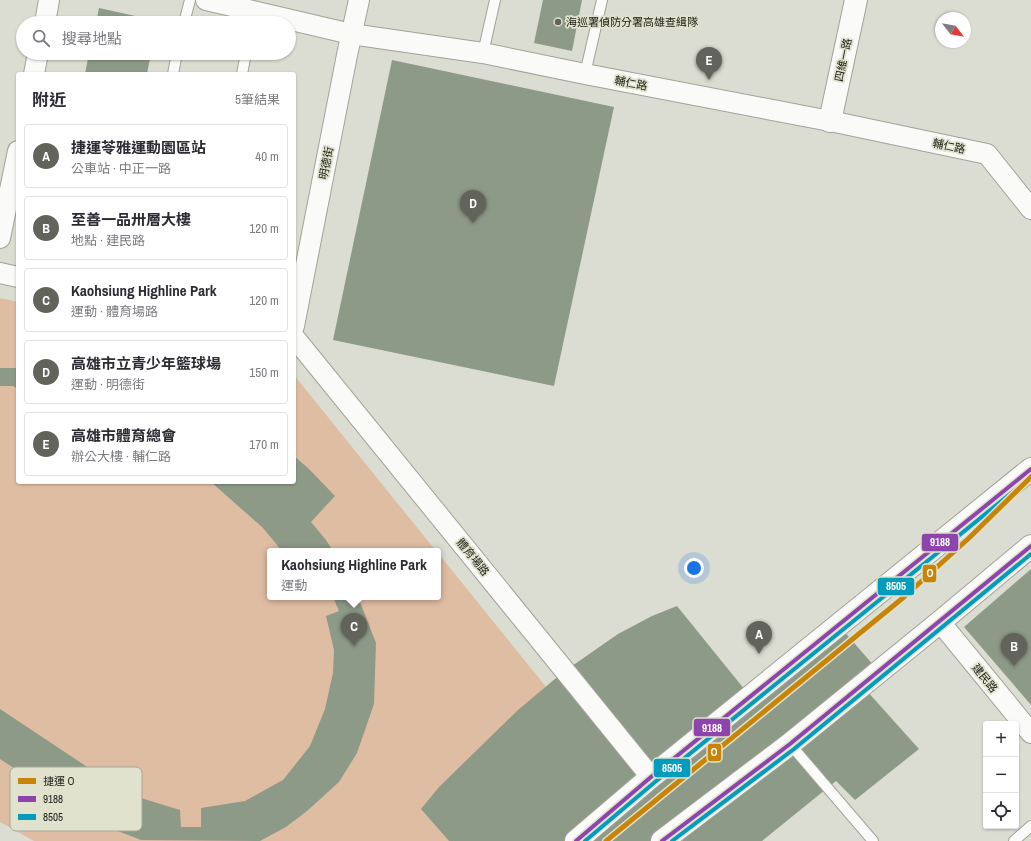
<!DOCTYPE html>
<html lang="zh-TW">
<head>
<meta charset="utf-8">
<style>
	body { margin:0; font-family:"Archivo Narrow","Noto Sans TC",sans-serif; background:#f2f2f3; color:#2b2b33 }
	.controls { position:absolute; right:12px; bottom:12px; display:grid; overflow:hidden; border-radius:4px; box-shadow:0 1px 3px #0004 }
	.controls button { width:36px; height:36px; display:grid; place-items:center; padding:0; border:0; border-bottom:1px solid #e1e1e2; background:#fff; color:#2b2b33; font:20px sans-serif }
	.compass { position:absolute; left:935px; top:12px; width:36px; height:36px; border-radius:50%; background:#fff; box-shadow:0 1px 3px #0004; rotate:121deg }
	.you { position:absolute; left:694px; top:568px; width:14px; height:14px; margin:-10px; border:3px solid #fff; border-radius:50%; background:#1a73e8; box-shadow:0 0 0 6px #1a73e833 }
	.badge { display:grid; place-items:center; width:26px; height:26px; border-radius:50%; background:#62635a; color:#fff; font-size:13px; font-weight:700 }
	.pin { position:absolute; translate:-50% -33px; filter:drop-shadow(0 1px 2px #0008) }
	.pin::after { content:''; position:absolute; top:21px; width:14px; height:12px; background:inherit; clip-path:polygon(0 0,100% 0,50% 100%) }
	.popup { position:absolute; left:267px; top:548px; width:174px; height:52px; box-sizing:border-box; display:grid; place-content:center; border-radius:4px; background:#fff; filter:drop-shadow(0 1px 3px #0005); font-size:13px; white-space:nowrap; color:#7c7c81 }
	.popup b { font-size:15px; color:#2b2b33 }
	.popup::after { content:''; position:absolute; left:50%; top:100%; margin-left:-8px; border:8px solid transparent; border-top-color:#fff }
	.list { margin:0; padding:0; list-style:none }
	h2 { display:flex; justify-content:space-between; align-items:center; height:52px; margin:0; padding:0 16px; font-size:17px }
	h2 small { font-size:13px; font-weight:400; color:#7c7c81 }
	.list li { display:grid; grid-template-columns:26px 1fr auto; gap:12px; align-items:center; box-sizing:border-box; height:64px; margin:0 8px 8px; padding:0 8px; border:1px solid #e1e1e2; border-radius:4px }
	.list b { display:block; font-size:15px; white-space:nowrap }
	.list p { margin:0; font-size:13px; white-space:nowrap; color:#7c7c81 }
	.list em { font-size:13px; font-style:normal; color:#7c7c81 }
	.icon { flex:none; width:22px; height:22px; fill:none; stroke:currentColor; stroke-width:2; stroke-linecap:round; stroke-linejoin:round }
	.map { position:relative; flex:none; width:1031px; height:841px; overflow:hidden }
	.search { position:absolute; background:#fff; box-shadow:0 1px 3px #0004; left:16px; top:16px; width:280px; height:44px; display:flex; align-items:center; gap:10px; box-sizing:border-box; padding:0 14px; border-radius:22px; color:#7c7c81; font-size:15px }
	.panel { position:absolute; background:#fff; box-shadow:0 1px 3px #0004; left:16px; top:72px; width:280px; height:412px; border-radius:4px }
	.map>svg:first-child { display:block }
	.green { fill:#dfbda3 }
	.building { fill:#8e9a88 }
	.lines { fill:none; stroke-linecap:round; stroke-linejoin:round }
	.service-casing { stroke:#a1a299; stroke-width:12 }
	.minor-casing { stroke:#a1a299; stroke-width:22 }
	.tertiary-casing { stroke:#a1a299; stroke-width:24 }
	.service { stroke:#fafaf8; stroke-width:10 }
	.minor { stroke:#fafaf8; stroke-width:20 }
	.tertiary { stroke:#fafaf8; stroke-width:22 }
	.bus-1-casing { stroke:#e0e2cd; stroke-width:7 }
	.bus-2-casing { stroke:#e0e2cd; stroke-width:7 }
	.bus-1 { stroke:#8e44ad; stroke-width:4 }
	.bus-2 { stroke:#039cbc; stroke-width:4 }
	.metro-1-casing { stroke:#e0e2cd; stroke-width:8 }
	.metro-1 { stroke:#c88406; stroke-width:5 }
	.poi-dot { fill:#62635a; stroke:#e0e2cd; stroke-width:1.5 }
	.labels { text-anchor:middle; dominant-baseline:central; stroke-width:3.5; stroke-linejoin:round; paint-order:stroke }
	.poi-label { font-size:11px; fill:#21221a; stroke:#e0e2cd; text-anchor:start }
	.street-label { font-size:11px; fill:#21221a; stroke:#e0e2cd }
	.key { fill:#e0e2cd; stroke:#a7a897; stroke-width:1 }
	.key-label { font-size:11px; fill:#21221a }
	.line-badge { stroke:#e0e2cd; stroke-width:1.5 }
	.badge-label { font-size:11px; text-anchor:middle; font-weight:bold; fill:#fff }
</style>
</head>
<body>
<div class="map">
<svg width="1031" height="841" viewBox="0 0 1031 841">
	<rect width="100%" height="100%" fill="#dcddd2"/>
	<path class="green" d="M0,298L18,302V482H294V375L436,551H270V597H438V553L610,766L536,841H34L0,822Z"/>
	<g class="building">
		<path d="M543,0H582L572,51L534,43Z"/>
		<path d="M99,8L158,21V23H96Z"/>
		<path d="M89,53H151L147,74H85Z"/>
		<path d="M392,60L614,107L554,386L333,340Z"/>
		<path d="M0,368H18V389L13,386H0Z"/>
		<path d="M294,456L309,469L335,496L311,522L326,540L333,551H282L263,528L211,482H294Z"/>
		<path d="M1031,569V705L964,627Z"/>
		<path d="M333,597H358L376,643L374,704L357,753L339,782L307,811L286,827L260,841L141,840L100,824L0,759V709L128,794L180,810L181,827H201V808L245,801L283,780L310,746L325,709L333,673L334,650L326,616L339,611Z"/>
		<path d="M677,606L745,690L842,629L875,667L858,681L919,749L855,800L836,781L762,841H683L677,835L670,841H449L421,809L439,787L518,710L562,673L618,634L652,616Z"/>
	</g>
	<g class="lines">
		<g class="service-casing">
			<g id="service">
				<path d="M184,23L190,0"/>
				<path d="M483,53L495,0"/>
				<path d="M173,74L177,53"/>
				<path d="M242,74L246,53"/>
				<path d="M585,74L602,0"/>
				<path d="M790,744L873,841"/>
				<path d="M1014,841L1031,826"/>
			</g>
		</g>
		<g class="minor-casing">
			<g id="minor">
				<path d="M206,0L351,34L483,53L585,74L830,121L987,154L1031,209"/>
				<path d="M45,23L49,0"/>
				<path d="M34,74L38,53"/>
				<path d="M0,238L18,151"/>
				<path d="M0,273L18,277"/>
				<path d="M294,326L347,55L359,0"/>
				<path d="M294,337L651,777"/>
				<path d="M940,622L1031,733"/>
			</g>
		</g>
		<g class="tertiary-casing">
			<g id="tertiary">
				<path d="M830,121L856,0"/>
				<path d="M576,841L651,777L1031,469"/>
				<path d="M662,841L790,744L940,622L1031,546"/>
			</g>
		</g>
		<use href="#service" class="service"/>
		<use href="#minor" class="minor"/>
		<use href="#tertiary" class="tertiary"/>
		<g class="bus-1-casing">
			<g id="bus-1">
				<path d="M576,841L651,777L1031,469"/>
				<path d="M662,841L790,744L1031,546"/>
			</g>
		</g>
		<g class="bus-2-casing">
			<g id="bus-2">
				<path d="M585,841L655,782L1031,477"/>
				<path d="M672,841L794,749L1031,554"/>
			</g>
		</g>
		<use href="#bus-1" class="bus-1"/>
		<use href="#bus-2" class="bus-2"/>
		<g class="metro-1-casing">
			<path id="metro-1" d="M606,841L904,597L969,538L1031,477"/>
		</g>
		<use href="#metro-1" class="metro-1"/>
	</g>
	<circle class="poi-dot" cx="558" cy="22" r="4"/>
	<g class="labels">
		<g class="poi-label">
			<text x="566" y="22">海巡署偵防分署高雄查緝隊</text>
		</g>
		<g class="street-label">
			<text transform="translate(843 60) rotate(-78)">四維一路</text>
			<text transform="translate(631 83) rotate(11)">輔仁路</text>
			<text transform="translate(949 146) rotate(12)">輔仁路</text>
			<text transform="translate(326 163) rotate(-79)">明德街</text>
			<text transform="translate(473 557) rotate(51)">體育場路</text>
			<text transform="translate(985 678) rotate(51)">建民路</text>
		</g>
	</g>
	<rect x="10" y="767" width="132" height="64" rx="6" class="key"/>
	<rect x="18" y="778" width="18" height="6" fill="#c88406"/>
	<rect x="18" y="796" width="18" height="6" fill="#8e44ad"/>
	<rect x="18" y="814" width="18" height="6" fill="#039cbc"/>
	<g class="key-label">
		<text x="43" y="785">捷運 O</text>
		<text x="43" y="803">9188</text>
		<text x="43" y="821">8505</text>
	</g>
	<g class="line-badge">
		<rect x="921" y="533" width="38" height="19" rx="4" fill="#8e44ad"/>
		<rect x="922" y="564" width="15" height="19" rx="4" fill="#c88406"/>
		<rect x="877" y="577" width="38" height="19" rx="4" fill="#039cbc"/>
		<rect x="693" y="718" width="38" height="19" rx="4" fill="#8e44ad"/>
		<rect x="707" y="743" width="15" height="19" rx="4" fill="#c88406"/>
		<rect x="653" y="758" width="38" height="20" rx="4" fill="#039cbc"/>
	</g>
	<g class="badge-label">
		<text x="940" y="546">9188</text>
		<text x="930" y="577">O</text>
		<text x="896" y="590">8505</text>
		<text x="712" y="732">9188</text>
		<text x="714" y="756">O</text>
		<text x="672" y="772">8505</text>
	</g>
</svg>
<div class="controls">
<button>+</button>
<button>−</button>
<button><svg class="icon" aria-label="locate" viewBox="0 0 24 24"><circle cx="12" cy="12" r="6"/><path d="M12 2v4M12 18v4M2 12h4M18 12h4"/></svg></button>
</div>
<svg class="compass" viewBox="-18 -18 36 36"><path d="M0-13l5 13h-10z" fill="#e53935"/><path d="M0 13l5-13h-10z" fill="#7c7c81"/></svg>
<div class="you"></div>
<div class="pin badge" style="left:759px;top:654px">A</div>
<div class="pin badge" style="left:1014px;top:666px">B</div>
<div class="pin badge" style="left:354px;top:646px">C</div>
<div class="popup"><b>Kaohsiung Highline Park</b>運動</div>
<div class="pin badge" style="left:473px;top:223px">D</div>
<div class="pin badge" style="left:709px;top:80px">E</div>
<div class="search"><svg class="icon" aria-label="search" viewBox="0 0 24 24"><circle cx="10" cy="10" r="6"/><path d="M15 15l6 6"/></svg>搜尋地點</div>
<section class="panel">
<h2>附近<small>5筆結果</small></h2>
<ul class="list">
<li><span class="badge">A</span><div><b>捷運苓雅運動園區站</b><p>公車站 · 中正一路</p></div><em>40 m</em></li>
<li><span class="badge">B</span><div><b>至善一品卅層大樓</b><p>地點 · 建民路</p></div><em>120 m</em></li>
<li><span class="badge">C</span><div><b>Kaohsiung Highline Park</b><p>運動 · 體育場路</p></div><em>120 m</em></li>
<li><span class="badge">D</span><div><b>高雄市立青少年籃球場</b><p>運動 · 明德街</p></div><em>150 m</em></li>
<li><span class="badge">E</span><div><b>高雄市體育總會</b><p>辦公大樓 · 輔仁路</p></div><em>170 m</em></li>
</ul>
</section>
</div>
</body>
</html>
